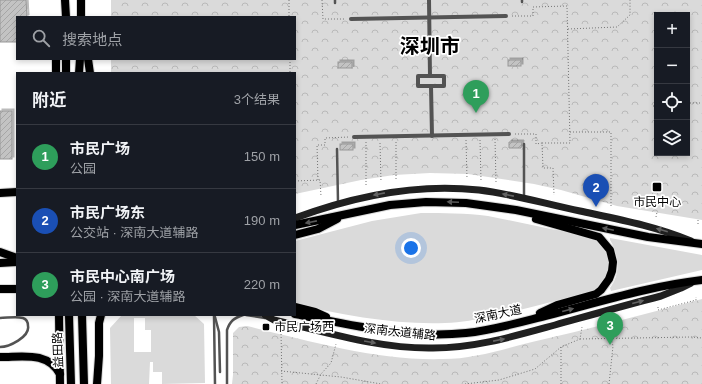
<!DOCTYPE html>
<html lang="zh">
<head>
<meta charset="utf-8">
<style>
	body { margin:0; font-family:Helvetica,"Noto Sans SC",sans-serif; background:#242831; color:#f1f3f6 }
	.controls { position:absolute; right:12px; top:12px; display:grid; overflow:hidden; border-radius:0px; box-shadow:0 2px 6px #0003 }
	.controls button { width:36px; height:36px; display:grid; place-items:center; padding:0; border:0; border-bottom:1px solid #363941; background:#171b24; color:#f1f3f6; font:20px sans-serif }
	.you { position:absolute; left:411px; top:248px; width:14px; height:14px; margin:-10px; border:3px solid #fff; border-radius:50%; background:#1a73e8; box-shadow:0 0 0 6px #1a73e833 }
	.badge { display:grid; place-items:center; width:26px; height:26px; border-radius:50%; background:#858687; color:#fff; font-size:13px; font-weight:700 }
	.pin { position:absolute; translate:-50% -33px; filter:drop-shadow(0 1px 2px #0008) }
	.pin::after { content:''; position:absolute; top:21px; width:14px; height:12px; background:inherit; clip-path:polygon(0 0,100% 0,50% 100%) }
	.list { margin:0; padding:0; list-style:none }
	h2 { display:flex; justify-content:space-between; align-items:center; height:52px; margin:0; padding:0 16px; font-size:17px }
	h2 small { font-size:13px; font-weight:400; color:#9ea1a6 }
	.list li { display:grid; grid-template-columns:26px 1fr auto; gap:12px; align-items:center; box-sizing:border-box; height:64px; padding:0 16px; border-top:1px solid #363941 }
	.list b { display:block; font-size:15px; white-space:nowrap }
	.list p { margin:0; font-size:13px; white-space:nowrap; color:#9ea1a6 }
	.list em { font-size:13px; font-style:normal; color:#9ea1a6 }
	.icon { flex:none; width:22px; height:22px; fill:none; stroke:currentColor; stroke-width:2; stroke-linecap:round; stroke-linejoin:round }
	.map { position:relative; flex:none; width:702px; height:384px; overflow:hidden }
	.search { position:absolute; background:#171b24; box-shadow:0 2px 6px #0003; left:16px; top:16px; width:280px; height:44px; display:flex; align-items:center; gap:10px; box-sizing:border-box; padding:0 14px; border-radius:0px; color:#9ea1a6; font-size:15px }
	.panel { position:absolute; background:#171b24; box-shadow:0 2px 6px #0003; left:16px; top:72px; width:280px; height:244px; border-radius:0px }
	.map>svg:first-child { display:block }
	.grass { fill:#dadada; fill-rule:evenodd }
	.park { fill:url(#park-crowns); fill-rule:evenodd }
	.building { fill:url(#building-hatch); stroke:#979797; filter:url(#shadow) }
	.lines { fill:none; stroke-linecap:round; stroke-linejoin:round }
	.primary-casing { stroke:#dbdbdb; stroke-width:10 }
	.path { stroke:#757575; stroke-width:1; stroke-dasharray:1 2; stroke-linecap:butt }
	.service { stroke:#535353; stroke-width:2.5 }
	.pedestrian { stroke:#535353; stroke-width:4 }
	.secondary { stroke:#202020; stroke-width:7 }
	.primary { stroke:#000; stroke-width:8 }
	.oneway { fill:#636363 }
	.oneway2 { fill:#595959 }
	.poi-dot { fill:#000; stroke:#fff; stroke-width:1.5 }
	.labels { text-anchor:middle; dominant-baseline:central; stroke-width:3.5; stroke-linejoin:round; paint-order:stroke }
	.poi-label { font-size:12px; fill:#000; stroke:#fff }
	.street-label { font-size:12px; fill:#000; stroke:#fff }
	.town-label { font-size:20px; font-weight:bold; fill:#000; stroke:#fff }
</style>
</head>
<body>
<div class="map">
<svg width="702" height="384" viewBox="0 0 702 384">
	<defs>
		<pattern id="park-crowns" width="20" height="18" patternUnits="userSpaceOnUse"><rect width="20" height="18" fill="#dadada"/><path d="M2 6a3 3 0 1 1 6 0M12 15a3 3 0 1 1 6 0" fill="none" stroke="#b9b9b9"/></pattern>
		<pattern id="building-hatch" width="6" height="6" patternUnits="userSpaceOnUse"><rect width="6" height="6" fill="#c3c3c3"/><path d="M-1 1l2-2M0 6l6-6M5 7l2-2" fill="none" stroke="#a6a6a6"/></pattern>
		<filter id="shadow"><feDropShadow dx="2" dy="-2" stdDeviation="0" flood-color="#0004"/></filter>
	</defs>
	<rect width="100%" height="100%" fill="#fff"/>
	<g class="grass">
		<path d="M421,213C443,213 466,213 488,216C509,220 530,225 551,229C566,232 585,233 598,242C606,247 609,257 609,266C608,278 600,287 590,292C558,300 526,309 493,316C477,319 461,323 445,323C397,325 342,315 295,304V241L372,221Z"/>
		<path d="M610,238L702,255V270L611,291L610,288C621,273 619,255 610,240Z"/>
		<path d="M122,315H194L204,324L205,383L162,384V372H153V362H150L149,384H111L110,328ZM134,318H145V330H151V352H134Z"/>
	</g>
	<g class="park">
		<path d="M111,0H702V220L617,206L561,190L534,184L468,174L430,173L394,175L361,180L295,194V73H111V59H295V17H111ZM657,15H687V153H657Z"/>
		<path d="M702,299V384H232L233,375V333L239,327L247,326C309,341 378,361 443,359C473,359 503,349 532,342C589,329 645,314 702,299Z"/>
	</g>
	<g class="building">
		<path d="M0,0H26L27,17H17V42H0Z"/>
		<rect x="508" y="60" width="13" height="6"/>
		<rect x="338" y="62" width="14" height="6"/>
		<rect x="0" y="111" width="12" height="48"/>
		<path d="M509,142H522L521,148H509Z"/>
		<rect x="340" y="144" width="13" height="6"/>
	</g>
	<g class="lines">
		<g class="primary-casing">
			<g id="primary">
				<path d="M65,0L66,17"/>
				<path d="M81,0V17"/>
				<path d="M66,59V73"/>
				<path d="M88,59L90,73"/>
				<path d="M56,73V59"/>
				<path d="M79,73L80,59"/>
				<path d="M0,193L17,192"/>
				<path d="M536,219L599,237L610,250L613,262L612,271L609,279L601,290L596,294L557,305L540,313"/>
				<path d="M295,225L390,205L426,202L466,203L516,210L648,237L702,244"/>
				<path d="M295,235L318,229L337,219"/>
				<path d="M0,252L17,258"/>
				<path d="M0,263L17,262"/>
				<path d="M0,289H17"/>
				<path d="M295,307L315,312L326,317"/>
				<path d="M295,314C352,325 408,339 466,333C494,330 521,322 549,315C599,302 650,286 702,280"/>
				<path d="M59,315L60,384"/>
				<path d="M69,315L71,384"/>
				<path d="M82,315L84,384"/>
				<path d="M0,357C23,357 47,351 60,374"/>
				<path d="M97,384L99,356V323L101,315"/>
			</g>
		</g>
		<g class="path">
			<path d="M289,0V17"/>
			<path d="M322,0L323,19H345"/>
			<path d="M512,16H533V7L567,6L570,143H542L543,168H553L554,195"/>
			<path d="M568,29L617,27L630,15V0"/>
			<path d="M290,59V73"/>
			<path d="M687,103H702"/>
			<path d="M653,106H657"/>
			<path d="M570,132H611V207"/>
			<path d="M515,134H536V144L542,143"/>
			<path d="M495,139L496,182"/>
			<path d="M466,140L467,179"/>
			<path d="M480,140L481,180"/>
			<path d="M366,142V185"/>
			<path d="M396,142V180"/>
			<path d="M380,143L381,182"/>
			<path d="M318,180L317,145H325V138L349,137"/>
			<path d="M295,181L320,180L321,196"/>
			<path d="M656,217L657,212"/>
			<path d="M698,220V225"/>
			<path d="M658,307V310L696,300V297"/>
			<path d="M281,331L282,384"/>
			<path d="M580,339L691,337L702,338"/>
			<path d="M281,371L341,377L381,384"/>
			<path d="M316,384L321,374L331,363L336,344"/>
			<path d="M465,384L499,380L535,369L561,347"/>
			<path d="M561,384V347L580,339L582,327"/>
			<path d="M609,384L613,346L611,338"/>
		</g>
		<g class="service">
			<path d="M335,0V3"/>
			<path d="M522,0V2"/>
			<path d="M524,144V196"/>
			<path d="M337,149L338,202"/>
			<path d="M246,315L265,318"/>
			<path d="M214,316L215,384"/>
			<path d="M215,317L219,332L220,372"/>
			<path d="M0,318C7,318 16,316 23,318C26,319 28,322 28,326C30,337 9,347 0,347"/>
			<path d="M227,384V330C230,321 234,318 243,315"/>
		</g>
		<g class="pedestrian">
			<path d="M429,0L430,76"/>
			<path d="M351,19L506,16"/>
			<rect x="418" y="76" width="26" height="10"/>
			<path d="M431,86L432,136"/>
			<path d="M354,137L509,134"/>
		</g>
		<g class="secondary">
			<path d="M295,218C354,196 416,183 479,190C513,194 546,204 580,211C617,219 655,226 691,241"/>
			<path d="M265,315L274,320C326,332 379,349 433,348C475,348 515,336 555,325C591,315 626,305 661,296L681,288L691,283"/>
		</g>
		<use href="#primary" class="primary"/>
	</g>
	<defs><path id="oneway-solid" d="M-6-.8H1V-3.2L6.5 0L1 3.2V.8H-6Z"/></defs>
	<g class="oneway">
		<use href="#oneway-solid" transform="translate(379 194) rotate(169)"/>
		<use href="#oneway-solid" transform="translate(508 195) rotate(-169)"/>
		<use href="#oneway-solid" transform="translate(662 230) rotate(-164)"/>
		<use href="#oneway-solid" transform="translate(638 302) rotate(-15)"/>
		<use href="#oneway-solid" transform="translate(499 340) rotate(-11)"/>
		<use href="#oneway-solid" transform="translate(370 342) rotate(10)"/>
	</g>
	<g class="oneway2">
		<use href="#oneway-solid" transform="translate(453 202) rotate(-177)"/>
		<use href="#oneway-solid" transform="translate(311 222) rotate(169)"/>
		<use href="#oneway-solid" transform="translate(608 229) rotate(-168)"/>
		<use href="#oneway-solid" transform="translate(568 310) rotate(-15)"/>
	</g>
	<g class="poi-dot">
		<rect x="652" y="182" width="10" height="10" rx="2"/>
		<rect x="262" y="323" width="8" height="8" rx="2"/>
	</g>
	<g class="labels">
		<g class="poi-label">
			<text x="657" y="202">市民中心</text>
			<text x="274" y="327" text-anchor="start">市民广场西</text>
		</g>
		<g class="street-label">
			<text transform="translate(498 314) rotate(-12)">深南大道</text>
			<text transform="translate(400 332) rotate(6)">深南大道辅路</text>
			<text transform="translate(58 350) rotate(-92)">益田路</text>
		</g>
		<g class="town-label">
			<text x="430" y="46">深圳市</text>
		</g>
	</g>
</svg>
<div class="controls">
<button>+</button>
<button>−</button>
<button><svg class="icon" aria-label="locate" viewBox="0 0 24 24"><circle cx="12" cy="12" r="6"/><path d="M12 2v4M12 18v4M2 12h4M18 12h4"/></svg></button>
<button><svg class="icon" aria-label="layers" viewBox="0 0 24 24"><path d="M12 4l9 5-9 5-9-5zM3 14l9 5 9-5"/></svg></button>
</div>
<div class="you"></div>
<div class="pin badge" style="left:476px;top:113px;background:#2e9e5b">1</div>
<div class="pin badge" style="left:596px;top:207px;background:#1a4fb4">2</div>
<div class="pin badge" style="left:610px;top:345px;background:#2e9e5b">3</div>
<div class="search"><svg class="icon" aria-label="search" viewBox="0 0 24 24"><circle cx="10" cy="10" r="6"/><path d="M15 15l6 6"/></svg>搜索地点</div>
<section class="panel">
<h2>附近<small>3个结果</small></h2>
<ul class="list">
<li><span class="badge" style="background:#2e9e5b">1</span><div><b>市民广场</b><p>公园</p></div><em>150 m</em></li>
<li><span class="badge" style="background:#1a4fb4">2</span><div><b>市民广场东</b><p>公交站 · 深南大道辅路</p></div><em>190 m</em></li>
<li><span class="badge" style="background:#2e9e5b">3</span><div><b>市民中心南广场</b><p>公园 · 深南大道辅路</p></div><em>220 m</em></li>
</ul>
</section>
</div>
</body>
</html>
